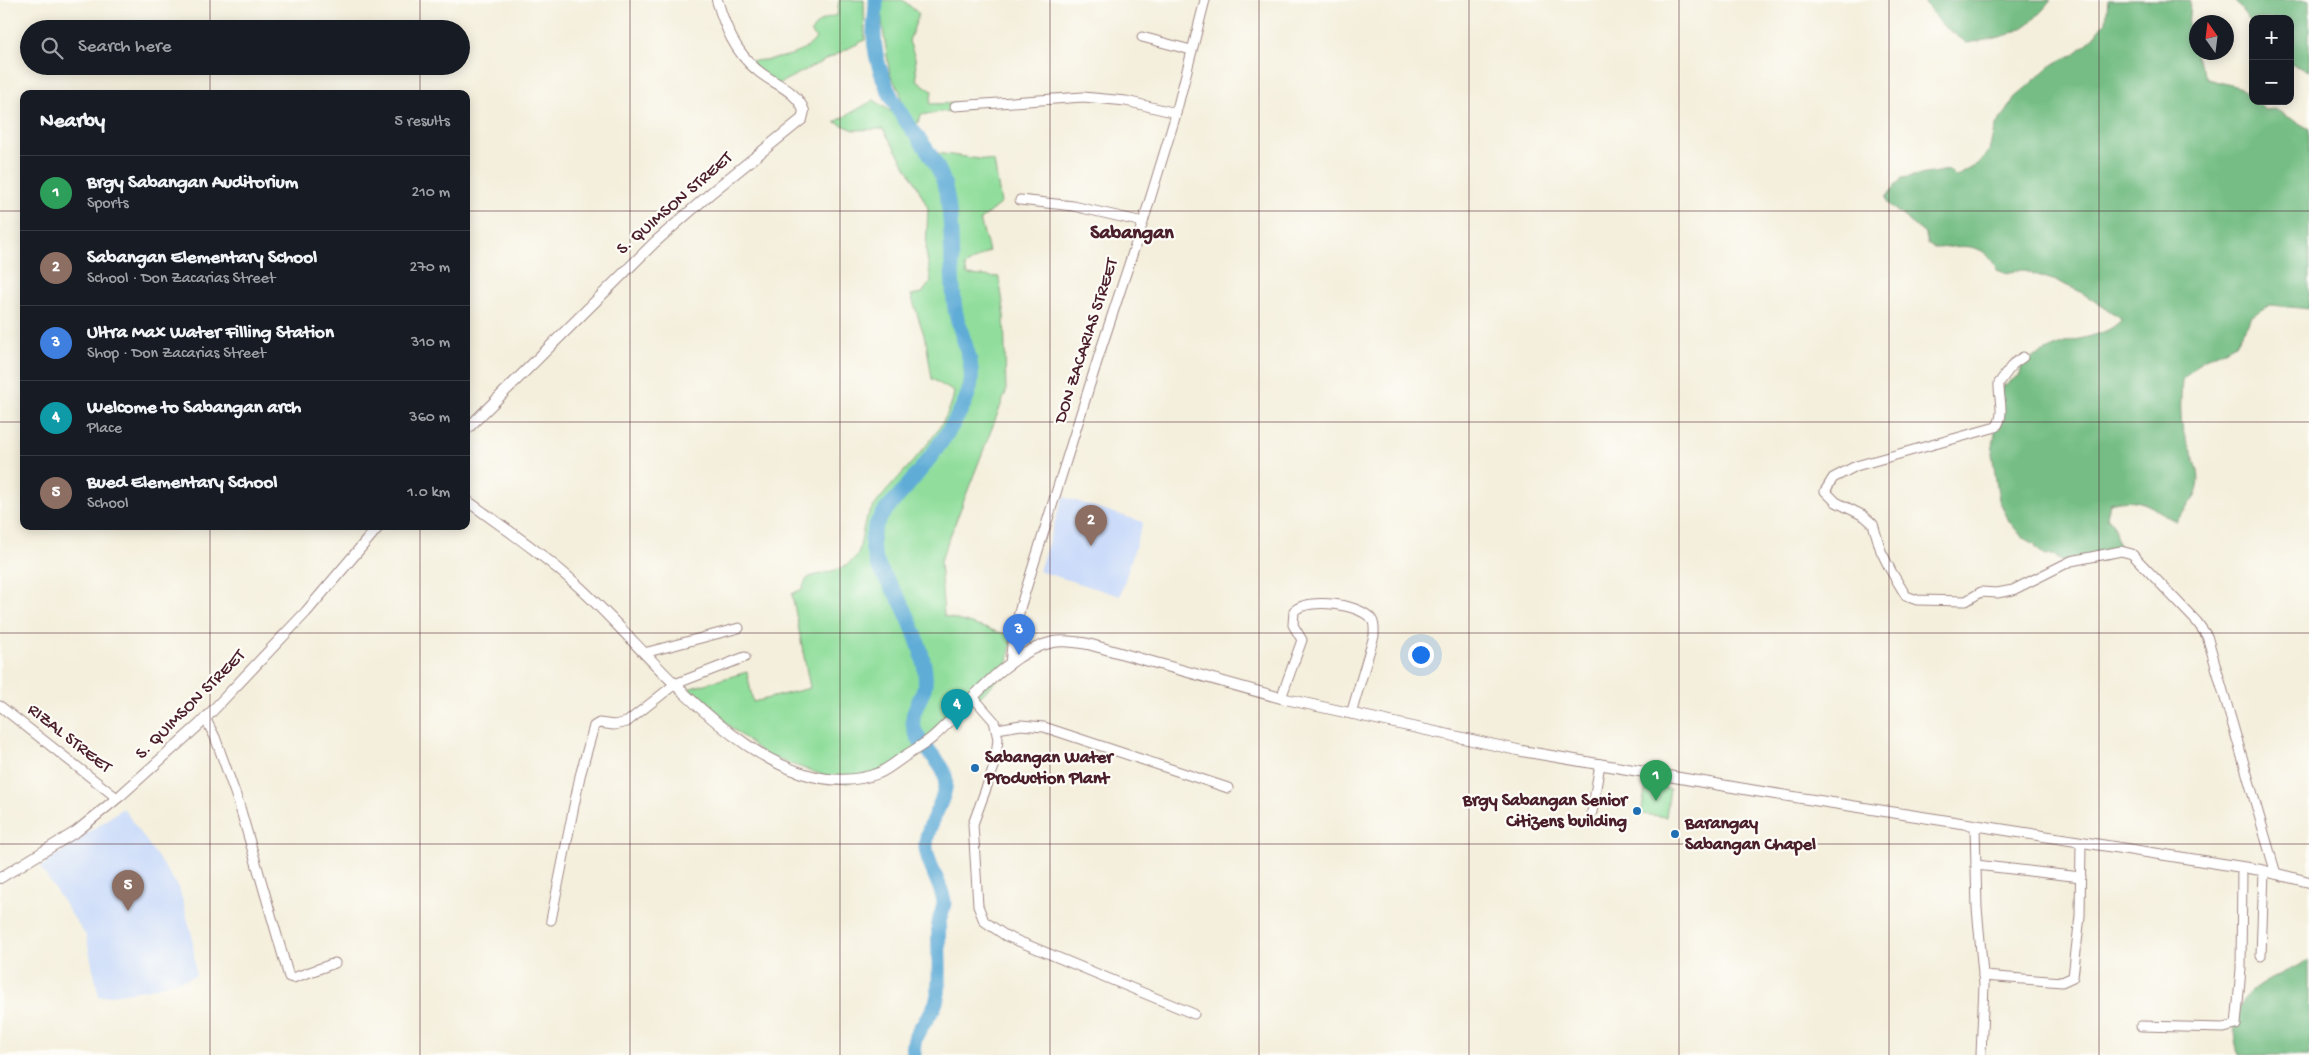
<!DOCTYPE html>
<html lang="en">
<head>
<meta charset="utf-8">
<style>
	body { margin:0; font-family:"Gochi Hand",sans-serif; background:#242831; color:#f1f3f6 }
	.controls { position:absolute; right:15px; top:15px; display:grid; overflow:hidden; border-radius:10px; box-shadow:0 2px 12px #0003 }
	.controls button { width:45px; height:45px; display:grid; place-items:center; padding:0; border:0; border-bottom:1px solid #363941; background:#171b24; color:#f1f3f6; font:25px sans-serif }
	.compass { position:absolute; left:2189px; top:15px; width:45px; height:45px; border-radius:50%; background:#171b24; box-shadow:0 2px 12px #0003; rotate:346deg }
	.you { position:absolute; left:1420px; top:654px; width:18px; height:18px; margin:-12px; border:4px solid #fff; border-radius:50%; background:#1a73e8; box-shadow:0 0 0 8px #1a73e833 }
	.badge { display:grid; place-items:center; width:32px; height:32px; border-radius:50%; background:#1a73e8; color:#fff; font-size:16px; font-weight:700 }
	.pin { position:absolute; translate:-50% -41px; filter:drop-shadow(0 1px 2px #0008) }
	.pin::after { content:''; position:absolute; top:26px; width:18px; height:15px; background:inherit; clip-path:polygon(0 0,100% 0,50% 100%) }
	.list { margin:0; padding:0; list-style:none }
	h2 { display:flex; justify-content:space-between; align-items:center; height:65px; margin:0; padding:0 20px; font-size:21px }
	h2 small { font-size:16px; font-weight:400; color:#9ea1a6 }
	.list li { display:grid; grid-template-columns:32px 1fr auto; gap:15px; align-items:center; box-sizing:border-box; height:75px; padding:0 20px; border-top:1px solid #363941 }
	.list b { display:block; font-size:19px; white-space:nowrap }
	.list p { margin:0; font-size:16px; white-space:nowrap; color:#9ea1a6 }
	.list em { font-size:16px; font-style:normal; color:#9ea1a6 }
	.icon { flex:none; width:28px; height:28px; fill:none; stroke:currentColor; stroke-width:2; stroke-linecap:round; stroke-linejoin:round }
	.map { position:relative; flex:none; width:2309px; height:1055px; overflow:hidden }
	.search { position:absolute; background:#171b24; box-shadow:0 2px 12px #0003; left:20px; top:20px; width:450px; height:55px; display:flex; align-items:center; gap:12px; box-sizing:border-box; padding:0 18px; border-radius:28px; color:#9ea1a6; font-size:19px }
	.panel { position:absolute; background:#171b24; box-shadow:0 2px 12px #0003; left:20px; top:90px; width:450px; height:440px; border-radius:10px }
	.map>svg:first-child { display:block }
	.built { fill:#cbdbf9 }
	.green { fill:#91de9c; stroke:#6e7e64 }
	.forest { fill:#74bd84; stroke:#5f6e58 }
	.lines { fill:none; stroke-linecap:round; stroke-linejoin:round }
	.river { stroke:#5eacd7; stroke-width:15 }
	.minor-casing { stroke:#9f8784; stroke-width:11 }
	.tertiary-casing { stroke:#9f8784; stroke-width:12 }
	.minor { stroke:#fff; stroke-width:9 }
	.tertiary { stroke:#fff; stroke-width:10 }
	.grid { fill:none; stroke:#4a1f2b; stroke-width:1; stroke-opacity:0.55 }
	.poi-dot { fill:#1f6fb2; stroke:#fdfcf7; stroke-width:2 }
	.labels { text-anchor:middle; dominant-baseline:central; stroke-width:4.5; stroke-linejoin:round; paint-order:stroke }
	.street-label { font-size:18px; fill:#4a1f2b; stroke:#fdfcf7 }
	.poi-label { font-size:18px; font-weight:bold; fill:#4a1f2b; stroke:#fdfcf7; text-anchor:start }
	.quarter-label { font-size:20px; font-weight:bold; fill:#4a1f2b; stroke:#fdfcf7 }
</style>
</head>
<body>
<div class="map">
<svg width="2309" height="1055" viewBox="0 0 2309 1055">
	<rect width="100%" height="100%" fill="#fdfcf7"/>
	<filter id="ink" filterUnits="userSpaceOnUse"><feTurbulence type="fractalNoise" baseFrequency=".02" numOctaves="2"/><feDisplacementMap in="SourceGraphic" scale="10" xChannelSelector="R" yChannelSelector="G"/><feConvolveMatrix kernelMatrix="1 2 1 2 8 2 1 2 1" color-interpolation-filters="sRGB"/></filter>
	<filter id="wash" filterUnits="userSpaceOnUse"><feTurbulence type="fractalNoise" baseFrequency=".0096" numOctaves="4" result="noise"/><feDisplacementMap in="SourceGraphic" scale="20" xChannelSelector="R" yChannelSelector="G"/><feGaussianBlur stdDeviation="1.12" result="paint"/><feColorMatrix in="noise" values="0 0 0 0 0 0 0 0 0 0 0 0 0 0 0 0 0 1.4 0 .05"/><feComposite in="paint" operator="in"/></filter>
	<g filter="url(#wash)">
		<rect width="100%" height="100%" fill="#f4efdc"/>
		<g class="built">
			<path d="M1063,497L1143,522L1120,596L1039,571Z"/>
			<path d="M123,808L179,888L192,935L196,976L150,989L99,997L86,936L40,867Z"/>
		</g>
		<g class="green">
			<path d="M839,0H864L865,40L774,86L750,61C770,60 804,57 816,38L811,32C817,21 826,18 837,15Z"/>
			<path d="M882,0H903L919,14L909,41L915,58L917,80L932,91L930,104L969,103V108L921,115L915,129L930,152L994,161L1001,203L980,220L989,251L965,266L967,275L999,277L1004,310L1006,392L940,562L944,616L1012,636L1007,670L979,698L893,768L847,783L767,756L684,690L747,672L753,702L810,688L792,594L802,589L806,580L810,577C825,572 848,570 857,555C862,548 861,524 870,512C893,478 949,433 954,392L932,379L926,341L911,295L922,293L931,281L926,252L928,208L914,180L883,129L854,130L835,122L874,100L914,127L904,113L900,92L890,75L882,22Z"/>
			<path d="M1646,785L1670,789L1666,817L1641,814Z"/>
		</g>
		<g class="forest">
			<path d="M1923,0H2051C2025,34 2007,37 1967,43L1941,24Z"/>
			<path d="M2108,0H2190L2188,30L2196,57L2207,79L2239,87L2265,110L2275,109L2309,129V309L2270,305L2252,316L2236,344L2201,361L2182,380C2181,397 2179,417 2184,434C2190,454 2205,471 2196,493C2194,501 2181,514 2176,522C2152,507 2140,495 2110,503L2107,517L2113,524L2120,550L2105,560L2067,565L2055,555L2045,556L2037,549L2035,544L2022,537L2009,521L1999,500L1992,453L2002,387L2020,375L2022,363C2036,356 2050,348 2065,343C2086,336 2107,336 2122,319L2079,291L2056,281L2022,270L2005,273L1997,270C1983,238 1960,248 1933,248L1929,245L1925,234L1888,204L1886,197L1902,178L1949,170L1956,177L1978,164L1989,151L1995,126L2007,111L2014,98L2053,64L2073,55L2090,41L2106,22Z"/>
			<path d="M2234,0H2309V71L2290,64V19H2253V25Z"/>
			<path d="M2309,960V1055H2239C2218,994 2265,983 2309,960Z"/>
		</g>
		<g class="lines">
			<path class="river" d="M876,0C876,12 874,23 874,34C874,64 889,96 905,120C920,141 936,158 944,183C955,224 949,268 955,309C959,333 974,358 971,382C967,412 925,465 905,489C892,504 873,519 872,541C872,567 894,586 904,608C913,628 928,662 925,685C922,700 909,712 914,728C918,745 942,760 945,776C950,797 925,824 926,847C927,864 943,888 944,902C944,909 939,917 939,924C937,946 942,979 937,999C931,1022 910,1029 914,1055"/>
		</g>
	</g>
	<g filter="url(#ink)">
		<g class="lines">
			<g class="minor-casing">
				<g id="minor">
					<path d="M1142,37L1191,50"/>
					<path d="M955,106L1083,97L1126,101L1176,113"/>
					<path d="M1020,200L1073,206L1143,222"/>
					<path d="M2023,357L2013,364L1999,383C1998,397 2006,415 1996,427L1856,466L1833,478L1825,491L1836,502L1864,516L1873,524L1881,551L1891,571L1906,596L1917,600L1966,601L1981,592L1997,593L2013,590L2071,561L2121,551L2132,554L2197,622L2207,636L2276,874"/>
					<path d="M644,653L739,628"/>
					<path d="M1010,664L1013,636L1021,605L1101,349L1143,222L1174,121L1205,0"/>
					<path d="M973,697L994,721L998,739L995,764L973,824L978,906L984,921L1006,936L1194,1014"/>
					<path d="M1281,698L1302,640L1293,625L1294,611C1308,597 1362,604 1372,620C1375,624 1374,631 1374,636L1351,714"/>
					<path d="M0,706L117,798"/>
					<path d="M205,718L215,737L239,804L289,977L293,978L335,963"/>
					<path d="M997,729L1021,725L1044,727L1228,788"/>
					<path d="M1592,812L1600,764"/>
					<path d="M1975,826L1977,908L1984,985L1981,1055"/>
					<path d="M1976,865L2081,877"/>
					<path d="M551,920L580,776L594,726L599,723L614,725L627,722L675,684L745,657"/>
					<path d="M2261,956L2264,871"/>
					<path d="M1983,976L2062,982L2073,977L2080,916L2081,842"/>
					<path d="M2141,1026L2224,1028L2236,1025L2241,969L2242,868"/>
				</g>
			</g>
			<g class="tertiary-casing">
				<g id="tertiary">
					<path d="M466,430L654,243L712,192L802,119L804,111C796,89 773,84 757,70C735,52 725,27 717,0"/>
					<path d="M466,500C503,527 543,554 577,585C648,648 767,816 879,773C888,769 896,762 905,756C914,750 925,744 933,737C968,706 1005,653 1053,642C1065,640 1077,642 1088,644L1281,698L1522,751L1756,791L2261,870L2309,882"/>
					<path d="M0,878L77,831L121,795L200,724L306,612L379,526"/>
				</g>
			</g>
			<use href="#minor" class="minor"/>
			<use href="#tertiary" class="tertiary"/>
		</g>
	</g>
	<path class="grid" d="M210,0V29M420,0V29M630,0V1055M840,0V1055M1050,0V1055M1259,0V1055M1469,0V1055M1679,0V1055M1889,0V1055M2099,0V1055M210,66V94M420,66V94M0,211H24M466,211H2309M0,422H24M466,422H2309M210,526V1055M420,526V1055M0,633H2309M0,844H2309"/>
	<g class="poi-dot">
		<circle cx="975" cy="768" r="5"/>
		<circle cx="1637" cy="811" r="5"/>
		<circle cx="1675" cy="834" r="5"/>
	</g>
	<g class="labels">
		<g class="street-label">
			<text transform="translate(675 204) rotate(-41)">S. QUIMSON STREET</text>
			<text transform="translate(1087 341) rotate(-72)">DON ZACARIAS STREET</text>
			<text transform="translate(191 705) rotate(-45)">S. QUIMSON STREET</text>
			<text transform="translate(69 739) rotate(38)">RIZAL STREET</text>
		</g>
		<g class="poi-label">
			<text x="985" y="758">Sabangan Water<tspan x="985" dy="21">Production Plant</tspan></text>
			<text x="1627" y="801" text-anchor="end">Brgy Sabangan Senior<tspan x="1627" dy="21">Citizens building</tspan></text>
			<text x="1685" y="824">Barangay<tspan x="1685" dy="21">Sabangan Chapel</tspan></text>
		</g>
		<g class="quarter-label">
			<text x="1132" y="234">Sabangan</text>
		</g>
	</g>
</svg>
<div class="controls">
<button>+</button>
<button>−</button>
</div>
<svg class="compass" viewBox="-18 -18 36 36"><path d="M0-13l5 13h-10z" fill="#e53935"/><path d="M0 13l5-13h-10z" fill="#9ea1a6"/></svg>
<div class="you"></div>
<div class="pin badge" style="left:1656px;top:801px;background:#2e9e5b">1</div>
<div class="pin badge" style="left:1091px;top:546px;background:#8d6e63">2</div>
<div class="pin badge" style="left:1019px;top:655px;background:#3f7fe0">3</div>
<div class="pin badge" style="left:957px;top:730px;background:#0f9aa8">4</div>
<div class="pin badge" style="left:128px;top:911px;background:#8d6e63">5</div>
<div class="search"><svg class="icon" aria-label="search" viewBox="0 0 24 24"><circle cx="10" cy="10" r="6"/><path d="M15 15l6 6"/></svg>Search here</div>
<section class="panel">
<h2>Nearby<small>5 results</small></h2>
<ul class="list">
<li><span class="badge" style="background:#2e9e5b">1</span><div><b>Brgy Sabangan Auditorium</b><p>Sports</p></div><em>210 m</em></li>
<li><span class="badge" style="background:#8d6e63">2</span><div><b>Sabangan Elementary School</b><p>School · Don Zacarias Street</p></div><em>270 m</em></li>
<li><span class="badge" style="background:#3f7fe0">3</span><div><b>Ultra Max Water Filling Station</b><p>Shop · Don Zacarias Street</p></div><em>310 m</em></li>
<li><span class="badge" style="background:#0f9aa8">4</span><div><b>Welcome to Sabangan arch</b><p>Place</p></div><em>360 m</em></li>
<li><span class="badge" style="background:#8d6e63">5</span><div><b>Bued Elementary School</b><p>School</p></div><em>1.0 km</em></li>
</ul>
</section>
</div>
</body>
</html>
